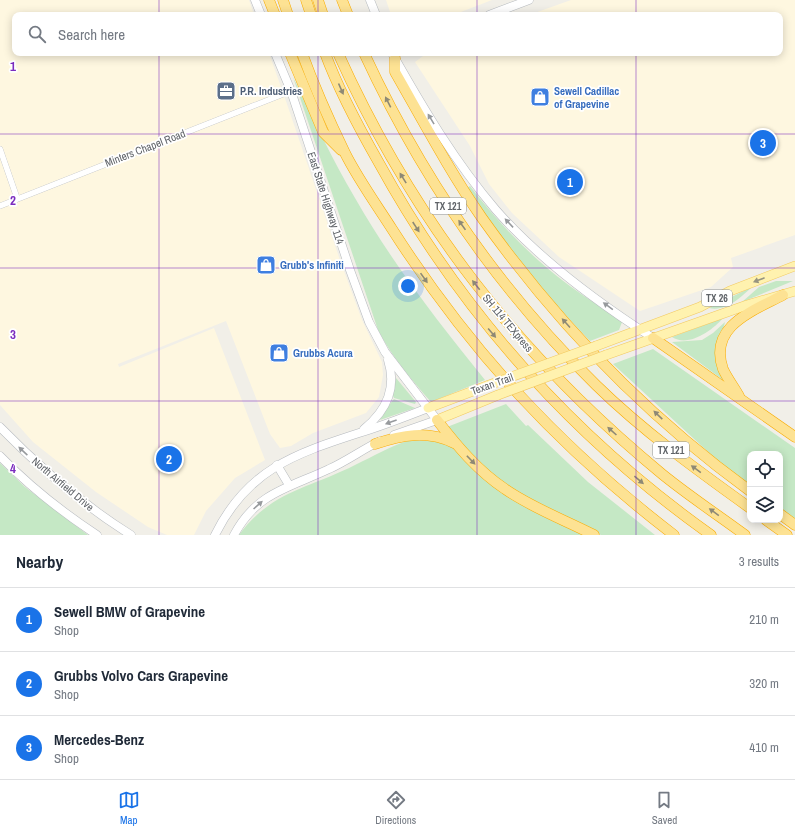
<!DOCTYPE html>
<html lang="en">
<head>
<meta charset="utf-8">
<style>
	body { margin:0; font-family:"Archivo Narrow",sans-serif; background:#f6f6f7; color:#1f2937 }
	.controls { position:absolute; right:12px; bottom:12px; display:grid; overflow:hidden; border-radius:8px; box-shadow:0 2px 10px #0003 }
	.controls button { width:36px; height:36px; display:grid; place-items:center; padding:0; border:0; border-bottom:1px solid #e0e1e3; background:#fff; color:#1f2937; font:20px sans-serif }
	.you { position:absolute; left:408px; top:286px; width:14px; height:14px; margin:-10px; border:3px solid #fff; border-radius:50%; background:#1a73e8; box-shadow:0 0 0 6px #1a73e833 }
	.badge { display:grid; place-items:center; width:26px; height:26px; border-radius:50%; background:#1a73e8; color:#fff; font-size:13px; font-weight:700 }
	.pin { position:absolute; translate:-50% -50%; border:2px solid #fff; box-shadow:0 1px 4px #0006 }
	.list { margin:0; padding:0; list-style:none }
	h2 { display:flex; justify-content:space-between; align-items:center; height:52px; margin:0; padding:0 16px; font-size:17px }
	h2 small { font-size:13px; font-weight:400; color:#747a83 }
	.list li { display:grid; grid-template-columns:26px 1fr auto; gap:12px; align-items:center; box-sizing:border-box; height:64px; padding:0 16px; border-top:1px solid #e0e1e3 }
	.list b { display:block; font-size:15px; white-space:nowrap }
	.list p { margin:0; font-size:13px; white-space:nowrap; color:#747a83 }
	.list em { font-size:13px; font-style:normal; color:#747a83 }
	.icon { flex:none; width:22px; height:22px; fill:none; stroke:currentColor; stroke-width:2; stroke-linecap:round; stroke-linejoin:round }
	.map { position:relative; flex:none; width:795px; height:535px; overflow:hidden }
	.search { position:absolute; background:#fff; box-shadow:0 2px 10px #0003; left:12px; right:12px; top:12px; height:44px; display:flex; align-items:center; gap:10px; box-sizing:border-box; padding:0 14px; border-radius:8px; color:#747a83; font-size:15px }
	.sheet { height:244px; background:#fff }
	nav { display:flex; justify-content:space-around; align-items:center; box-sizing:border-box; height:56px; border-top:1px solid #e0e1e3; background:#fff; font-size:11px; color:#747a83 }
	nav a { display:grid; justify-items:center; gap:2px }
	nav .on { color:#1a73e8 }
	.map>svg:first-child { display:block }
	.commercial { fill:#fef7e0 }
	.green { fill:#c5e8c5 }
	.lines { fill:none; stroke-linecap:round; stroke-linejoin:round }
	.street-casing { stroke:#b5b8bc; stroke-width:6 }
	.secondary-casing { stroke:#b6babf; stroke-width:9 }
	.primary-casing { stroke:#f2c960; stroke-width:10 }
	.highway-casing { stroke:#f9ab00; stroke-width:11 }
	.street { stroke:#fff; stroke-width:5.5 }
	.secondary { stroke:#fff; stroke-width:8 }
	.primary { stroke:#fff2af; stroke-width:9 }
	.highway { stroke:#fde293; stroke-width:10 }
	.primary-bridge-casing { stroke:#f2c960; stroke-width:10; stroke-linecap:butt }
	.primary-bridge { stroke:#fff2af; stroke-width:9 }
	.oneway { fill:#8e8975 }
	.oneway2 { fill:#979a9d }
	.oneway3 { fill:#979581 }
	.grid { fill:none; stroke:#7b2cbf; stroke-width:1; stroke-opacity:0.55 }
	.labels { text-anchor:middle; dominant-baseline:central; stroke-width:3.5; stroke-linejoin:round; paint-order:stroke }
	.shield { fill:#fff; stroke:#8f9295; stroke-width:1 }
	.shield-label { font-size:10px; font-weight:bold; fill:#5f6368 }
	.service-label { font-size:11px; font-weight:bold; fill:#4e5e75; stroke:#fff; text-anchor:start }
	.shop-label { font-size:11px; font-weight:bold; fill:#366cbe; stroke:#fff; text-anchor:start }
	.street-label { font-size:11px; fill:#5f6368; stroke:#fff }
	.grid-label { font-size:13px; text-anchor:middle; font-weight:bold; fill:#7b2cbf; stroke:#fff; stroke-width:3.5; stroke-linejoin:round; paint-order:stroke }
</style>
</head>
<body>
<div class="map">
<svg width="795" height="535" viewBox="0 0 795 535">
	<rect width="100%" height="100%" fill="#f1efe8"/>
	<g class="commercial">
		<path d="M0,0H249L254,15H15V53H269L288,107L341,263L362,320L382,362L383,375L379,397L366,413L313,433L291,446L280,448L270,434L226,321L118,364L119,367L214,328L265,460L235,478L206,511L194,535H167L148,527L96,492L33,442L0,405Z"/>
		<path d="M386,0H492L453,15H391Z"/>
		<path d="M571,0H795V235L731,258L733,267L711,287L640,311L559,257L512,213L489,184L470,146L415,62L427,53H780V15H529Z"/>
	</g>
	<g class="green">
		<path d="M293,77C313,118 332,159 355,198C392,263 439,323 485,380L431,402C411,379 392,357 378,330Z"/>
		<path d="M470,186C497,221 527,253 562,280C581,295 602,307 622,322L619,330L590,341C544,294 504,242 467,188Z"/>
		<path d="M776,281H793L742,302L759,287Z"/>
		<path d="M752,287C741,297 726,312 709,308Z"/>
		<path d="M723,318C713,330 688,348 672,337Z"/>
		<path d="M725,322L723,330V380L672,342L702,340L713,333Z"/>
		<path d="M653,349L795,448V520L780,510V454H750V487L719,462L613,364Z"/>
		<path d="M396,378L416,402L415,404L394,398L393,396Z"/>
		<path d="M394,399L415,408L380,420L392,401Z"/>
		<path d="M506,404L526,426L528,425L588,482L655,535H601L534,502L503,483L486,469L447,427Z"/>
		<path d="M410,440L432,441L433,440L446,443L457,451L473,466L584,535H239C271,491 310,488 355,465C374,456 390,446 410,440Z"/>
		<path d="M0,463L25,487L88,535H0Z"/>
	</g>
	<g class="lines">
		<g class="street-casing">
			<g id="street">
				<path d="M0,149L17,198"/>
				<path d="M0,206L291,91"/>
			</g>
		</g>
		<g class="secondary-casing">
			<g id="secondary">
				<path d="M255,0L261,15"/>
				<path d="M370,0L376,15"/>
				<path d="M489,15L529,0"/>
				<path d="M275,53L291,91L350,270L369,322L385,352L437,420L394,435"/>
				<path d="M392,53C423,108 455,162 496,210C540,260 597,302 653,338"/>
				<path d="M0,427C40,468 83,505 131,535"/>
				<path d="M364,429C386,411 397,388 388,360"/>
				<path d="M0,456C29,486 62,512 97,535"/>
				<path d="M277,465L289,485"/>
				<path d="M215,535C247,470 294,454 359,433C382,426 405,417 428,408"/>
				<path d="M234,535C257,492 289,488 329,469C347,461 363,449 380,441"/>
			</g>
		</g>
		<g class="primary-casing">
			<g id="primary">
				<path d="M596,346L700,307L730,291L795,266"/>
				<path d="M606,355L747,305L795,291"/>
				<path d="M428,408L489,385"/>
				<path d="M437,420L498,395"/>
			</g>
		</g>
		<g class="highway-casing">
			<g id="highway">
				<path d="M269,0L275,15"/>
				<path d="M283,0L288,15"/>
				<path d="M306,0L311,15"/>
				<path d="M318,0L323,15"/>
				<path d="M342,0L348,15"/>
				<path d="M290,53L323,132L341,150"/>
				<path d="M302,53C314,86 329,120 345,153C358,179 376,204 392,229C470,351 559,447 674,535"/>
				<path d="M325,53C339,91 359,128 379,163C461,312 573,437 711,535"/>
				<path d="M338,53C414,222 520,357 662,474C689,496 718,515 745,535"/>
				<path d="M364,53C421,176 499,290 596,385C643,431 697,470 750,508"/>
				<path d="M395,58V72C423,121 450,172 482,218C556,322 647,416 750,491"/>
				<path d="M653,338L795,437"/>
				<path d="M739,396C734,387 727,378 723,369C708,326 753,311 783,295"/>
				<path d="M437,420C457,446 478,471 505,489C532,508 565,520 594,535"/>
				<path d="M375,444C402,435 427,430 454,443"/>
				<path d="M780,514L795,525"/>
				<path d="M766,520L787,535"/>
			</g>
		</g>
		<use href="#street" class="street"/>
		<use href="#secondary" class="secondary"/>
		<use href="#primary" class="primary"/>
		<use href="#highway" class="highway"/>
		<g class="primary-bridge-casing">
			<g id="primary-bridge">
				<path d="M489,385L596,346"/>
				<path d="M498,395L606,355"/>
			</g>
		</g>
		<use href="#primary-bridge" class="primary-bridge"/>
	</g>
	<defs><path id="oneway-solid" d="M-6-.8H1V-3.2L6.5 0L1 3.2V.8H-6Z"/></defs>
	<g class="oneway">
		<use href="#oneway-solid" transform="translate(341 89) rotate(66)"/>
		<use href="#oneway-solid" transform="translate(388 102) rotate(-117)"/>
		<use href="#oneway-solid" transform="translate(403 178) rotate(-122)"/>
		<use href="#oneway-solid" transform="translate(462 225) rotate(-125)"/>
		<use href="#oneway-solid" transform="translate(416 227) rotate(57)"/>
		<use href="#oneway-solid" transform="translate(424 278) rotate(55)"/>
		<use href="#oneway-solid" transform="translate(476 285) rotate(-128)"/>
		<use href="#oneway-solid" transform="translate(566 323) rotate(-132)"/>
		<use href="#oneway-solid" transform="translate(492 333) rotate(50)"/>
		<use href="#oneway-solid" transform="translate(658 415) rotate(-136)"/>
		<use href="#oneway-solid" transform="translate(612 431) rotate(-138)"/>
		<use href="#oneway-solid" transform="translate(471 460) rotate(46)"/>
		<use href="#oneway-solid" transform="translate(696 469) rotate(-144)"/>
		<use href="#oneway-solid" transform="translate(639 480) rotate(40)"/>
		<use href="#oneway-solid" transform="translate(714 512) rotate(-144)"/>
	</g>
	<g class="oneway2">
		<use href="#oneway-solid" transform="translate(431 119) rotate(-121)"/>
		<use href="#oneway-solid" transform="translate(509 223) rotate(-133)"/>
		<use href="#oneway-solid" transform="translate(608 306) rotate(-144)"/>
		<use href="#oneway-solid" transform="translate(391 422) rotate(160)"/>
		<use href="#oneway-solid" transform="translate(23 451) rotate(-137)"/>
		<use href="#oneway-solid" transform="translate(258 505) rotate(-42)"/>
	</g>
	<use class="oneway3" href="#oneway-solid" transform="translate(759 280) rotate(159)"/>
	<path class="grid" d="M159,0V15M318,0V15M477,0V15M636,0V15M159,53V535M318,53V535M477,53V535M636,53V535M0,134H795M0,268H795M0,401H795"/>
	<defs>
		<g id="office-square" transform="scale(1)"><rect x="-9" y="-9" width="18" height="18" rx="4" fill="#5c6f8a" stroke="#fff"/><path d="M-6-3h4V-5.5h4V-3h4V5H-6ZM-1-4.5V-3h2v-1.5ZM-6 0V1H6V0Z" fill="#fff"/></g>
		<g id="shop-square" transform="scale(1)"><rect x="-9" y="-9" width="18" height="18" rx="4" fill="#3f7fe0" stroke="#fff"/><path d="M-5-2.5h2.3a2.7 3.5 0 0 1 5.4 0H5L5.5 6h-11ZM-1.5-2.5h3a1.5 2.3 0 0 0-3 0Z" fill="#fff"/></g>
	</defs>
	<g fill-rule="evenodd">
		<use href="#office-square" x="226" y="91"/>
		<use href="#shop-square" x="540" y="97"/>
		<use href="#shop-square" x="266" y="265"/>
		<use href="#shop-square" x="279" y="353"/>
	</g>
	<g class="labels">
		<g class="shield">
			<rect x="430" y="198" width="36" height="16" rx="3"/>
			<rect x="702" y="290" width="30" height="16" rx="3"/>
			<rect x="653" y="442" width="36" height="16" rx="3"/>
		</g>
		<g class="shield-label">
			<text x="448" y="206">TX 121</text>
			<text x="717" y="298">TX 26</text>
			<text x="671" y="450">TX 121</text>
		</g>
		<g class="service-label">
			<text x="240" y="91">P.R. Industries</text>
		</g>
		<g class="shop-label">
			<text x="554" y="91">Sewell Cadillac<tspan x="554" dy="13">of Grapevine</tspan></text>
			<text x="280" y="265">Grubb's Infiniti</text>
			<text x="293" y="353">Grubbs Acura</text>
		</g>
		<g class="street-label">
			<text transform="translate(145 148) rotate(-21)">Minters Chapel Road</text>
			<text transform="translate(326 198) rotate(72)">East State Highway 114</text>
			<text transform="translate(508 323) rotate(50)">SH 114 TEXpress</text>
			<text transform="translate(492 384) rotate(-20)">Texan Trail</text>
			<text transform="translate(63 484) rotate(40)">North Airfield Drive</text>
		</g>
	</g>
	<g class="grid-label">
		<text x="13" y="71">1</text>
		<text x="13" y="205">2</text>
		<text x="13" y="339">3</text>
		<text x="13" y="473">4</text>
	</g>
</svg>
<div class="controls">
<button><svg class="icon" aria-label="locate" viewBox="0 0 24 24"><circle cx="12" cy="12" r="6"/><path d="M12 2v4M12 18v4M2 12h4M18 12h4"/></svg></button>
<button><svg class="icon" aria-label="layers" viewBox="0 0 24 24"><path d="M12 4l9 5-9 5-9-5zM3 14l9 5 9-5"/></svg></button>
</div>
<div class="you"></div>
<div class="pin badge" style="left:570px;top:182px">1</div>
<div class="pin badge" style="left:169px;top:459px">2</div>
<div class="pin badge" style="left:763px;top:143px">3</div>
<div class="search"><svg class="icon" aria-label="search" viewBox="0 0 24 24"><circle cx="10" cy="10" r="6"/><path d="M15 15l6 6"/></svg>Search here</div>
</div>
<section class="sheet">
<h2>Nearby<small>3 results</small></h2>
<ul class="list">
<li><span class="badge">1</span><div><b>Sewell BMW of Grapevine</b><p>Shop</p></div><em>210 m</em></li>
<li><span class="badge">2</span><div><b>Grubbs Volvo Cars Grapevine</b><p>Shop</p></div><em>320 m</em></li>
<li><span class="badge">3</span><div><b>Mercedes-Benz</b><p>Shop</p></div><em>410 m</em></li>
</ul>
</section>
<nav>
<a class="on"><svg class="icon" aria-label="map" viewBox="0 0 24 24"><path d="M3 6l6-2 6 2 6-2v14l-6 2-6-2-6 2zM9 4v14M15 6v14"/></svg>Map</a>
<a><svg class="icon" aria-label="directions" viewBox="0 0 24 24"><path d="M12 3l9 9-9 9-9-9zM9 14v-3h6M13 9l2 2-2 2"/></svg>Directions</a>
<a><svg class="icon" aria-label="saved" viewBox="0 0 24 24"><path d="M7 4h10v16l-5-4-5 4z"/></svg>Saved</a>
</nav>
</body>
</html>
